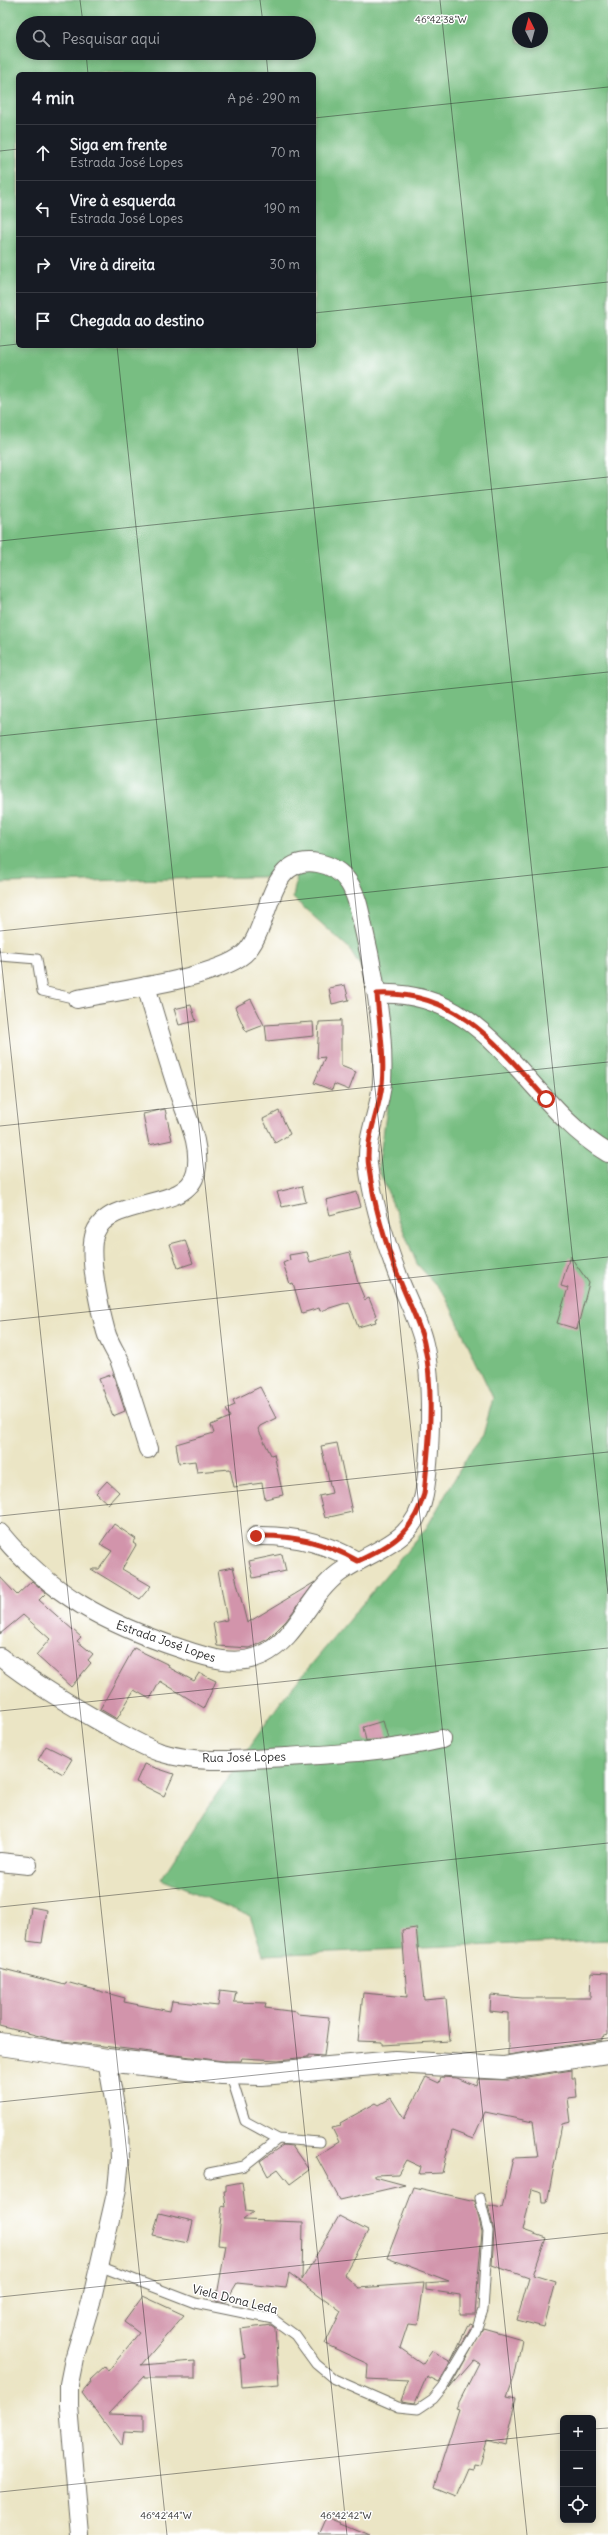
<!DOCTYPE html>
<html lang="pt">
<head>
<meta charset="utf-8">
<style>
	body { margin:0; font-family:Delius,sans-serif; background:#242831; color:#f1f3f6 }
	.controls { position:absolute; right:12px; bottom:12px; display:grid; overflow:hidden; border-radius:6px; box-shadow:0 2px 6px #0003 }
	.controls button { width:36px; height:36px; display:grid; place-items:center; padding:0; border:0; border-bottom:1px solid #363941; background:#171b24; color:#f1f3f6; font:20px sans-serif }
	.compass { position:absolute; left:512px; top:12px; width:36px; height:36px; border-radius:50%; background:#171b24; box-shadow:0 2px 6px #0003; rotate:354deg }
	.stop { position:absolute; width:12px; height:12px; margin:-9px; border:3px solid #c8321e; border-radius:50%; background:#fff }
	.stop.end { background:#c8321e; border-color:#fff; box-shadow:0 1px 4px #0008 }
	.list { margin:0; padding:0; list-style:none }
	h2 { display:flex; justify-content:space-between; align-items:center; height:52px; margin:0; padding:0 16px; font-size:17px }
	h2 small { font-size:13px; font-weight:400; color:#9ea1a6 }
	.list li { display:grid; grid-template-columns:26px 1fr auto; gap:12px; align-items:center; box-sizing:border-box; height:56px; padding:0 16px; border-top:1px solid #363941 }
	.list b { display:block; font-size:15px; white-space:nowrap }
	.list p { margin:0; font-size:13px; white-space:nowrap; color:#9ea1a6 }
	.list em { font-size:13px; font-style:normal; color:#9ea1a6 }
	.icon { flex:none; width:22px; height:22px; fill:none; stroke:currentColor; stroke-width:2; stroke-linecap:round; stroke-linejoin:round }
	.map { position:relative; flex:none; width:608px; height:2535px; overflow:hidden }
	.search { position:absolute; background:#171b24; box-shadow:0 2px 6px #0003; left:16px; top:16px; width:300px; height:44px; display:flex; align-items:center; gap:10px; box-sizing:border-box; padding:0 14px; border-radius:22px; color:#9ea1a6; font-size:15px }
	.panel { position:absolute; background:#171b24; box-shadow:0 2px 6px #0003; left:16px; top:72px; width:300px; height:276px; border-radius:6px }
	.map>svg:first-child { display:block }
	.forest { fill:#78be82; stroke:#527456; fill-rule:evenodd }
	.building { fill:#d294ab }
	.lines { fill:none; stroke-linecap:round; stroke-linejoin:round }
	.service-casing { stroke:#6e6c61; stroke-width:11 }
	.minor-casing { stroke:#6e6c61; stroke-width:20 }
	.tertiary-casing { stroke:#6e6c61; stroke-width:24 }
	.service { stroke:#fff; stroke-width:9 }
	.minor { stroke:#fff; stroke-width:18 }
	.tertiary { stroke:#fff; stroke-width:22 }
	.route { stroke:#c8321e; stroke-width:5 }
	.ticks { fill:none; stroke:#2b2b2b; stroke-width:1; stroke-opacity:0.45 }
	.labels { text-anchor:middle; dominant-baseline:central; stroke-width:3; stroke-linejoin:round; paint-order:stroke }
	.street-label { font-size:12px; fill:#2b2b2b; stroke:#fff }
	.ticks-label { font-size:10px; text-anchor:middle; fill:#2b2b2b; stroke:#fff; stroke-width:3; stroke-linejoin:round; paint-order:stroke }
</style>
</head>
<body>
<div class="map">
<svg width="608" height="2535" viewBox="0 0 608 2535">
	<rect width="100%" height="100%" fill="#fff"/>
	<filter id="ink" filterUnits="userSpaceOnUse"><feTurbulence type="fractalNoise" baseFrequency=".025" numOctaves="2"/><feDisplacementMap in="SourceGraphic" scale="8" xChannelSelector="R" yChannelSelector="G"/><feConvolveMatrix kernelMatrix="1 2 1 2 8 2 1 2 1" color-interpolation-filters="sRGB"/></filter>
	<filter id="wash" filterUnits="userSpaceOnUse"><feTurbulence type="fractalNoise" baseFrequency=".012" numOctaves="4" result="noise"/><feDisplacementMap in="SourceGraphic" scale="16" xChannelSelector="R" yChannelSelector="G"/><feGaussianBlur stdDeviation="0.9" result="paint"/><feColorMatrix in="noise" values="0 0 0 0 0 0 0 0 0 0 0 0 0 0 0 0 0 1.4 0 .05"/><feComposite in="paint" operator="in"/></filter>
	<g filter="url(#wash)">
		<rect width="100%" height="100%" fill="#ebe5c5"/>
		<path class="forest" d="M0,0H608V1940L263,1955L250,1916L161,1879L212,1801L284,1697L427,1527L470,1452L483,1435L493,1398L445,1295L417,1264L378,1168L388,1102V1033L384,1003L349,948L293,898L297,876L0,883ZM518,18H542V42H518ZM23,23H309V53H23ZM18,74H314V346H18Z"/>
		<g id="blocks">
			<g class="building">
				<path d="M345,985L349,1000L332,1004L329,988Z"/>
				<path d="M251,999L264,1025L246,1032L235,1007Z"/>
				<path d="M191,1005L196,1021L179,1025L174,1009Z"/>
				<path d="M341,1019V1066L356,1072L349,1090L334,1084L332,1090L314,1083L325,1057L317,1058L319,1022L340,1021Z"/>
				<path d="M313,1022L314,1036L267,1041L265,1025Z"/>
				<path d="M165,1109L172,1140L149,1145L143,1114Z"/>
				<path d="M279,1111L290,1134L275,1143L263,1119Z"/>
				<path d="M302,1186L306,1202L282,1207L277,1192Z"/>
				<path d="M357,1192L361,1207L330,1215L326,1200Z"/>
				<path d="M185,1240L193,1263L178,1268L170,1244Z"/>
				<path d="M307,1252L310,1262L350,1252L358,1283L365,1300L369,1298L377,1318L375,1319L376,1322L358,1327L349,1302L320,1311L319,1308L302,1313L293,1283L290,1284L283,1263L290,1260L289,1255Z"/>
				<path d="M570,1256L589,1283L577,1329L557,1323L568,1288L561,1286Z"/>
				<path d="M113,1374L125,1411L113,1416L99,1379Z"/>
				<path d="M260,1387L276,1418L260,1426L258,1429L271,1455L274,1454L283,1495L265,1499L262,1483L234,1487L230,1469L197,1472L195,1461L179,1463L176,1444L214,1433L211,1425L230,1417L226,1409L235,1405L233,1400Z"/>
				<path d="M337,1443L352,1512L325,1518L319,1496L332,1493L321,1446Z"/>
				<path d="M107,1481L119,1492L108,1504L96,1493Z"/>
				<path d="M114,1524L136,1539L133,1543L136,1545L122,1569L151,1586L140,1599L91,1569H99L112,1551L100,1544Z"/>
				<path d="M282,1554L286,1571L253,1578L249,1561Z"/>
				<path d="M233,1567L247,1623L315,1582L286,1621L268,1639L250,1648L217,1646L213,1623L227,1620L218,1570Z"/>
				<path d="M0,1577L17,1595L32,1581L46,1593L39,1600L81,1637L77,1641L93,1654L88,1660L91,1663L71,1687L36,1655L50,1639L23,1615L0,1634Z"/>
				<path d="M134,1648L169,1665L168,1667L194,1681L199,1673L216,1681L204,1708L160,1681L150,1699L134,1690L117,1719L100,1709Z"/>
				<path d="M383,1721L388,1738L366,1741L363,1727Z"/>
				<path d="M46,1746L72,1759L63,1774L38,1760Z"/>
				<path d="M144,1764L174,1774L164,1796L136,1782Z"/>
				<path d="M31,1907L47,1910L42,1943L27,1941Z"/>
				<path d="M416,1928L424,2000L446,1998L450,2041L382,2045V2042L358,2041L363,1993L407,1997L402,1930Z"/>
				<path d="M0,1968L65,1985L66,1982L125,1998L124,2002L170,2011L172,2001L218,2006L220,1990L236,1992L234,2002L266,2003L265,2008L297,2012V2014L329,2017L324,2056L308,2055V2057L278,2060L242,2058L241,2061H223L55,2040L0,2026Z"/>
				<path d="M591,1972L608,1973V2035L602,2037V2040L508,2055V2013L490,2011L491,1995L522,1998H590Z"/>
				<path d="M572,2070V2078H575L577,2097L568,2098L571,2122L562,2124L547,2203H543L542,2192L532,2189L523,2230L546,2238L533,2275L556,2282L544,2327L517,2320L529,2278L492,2265L494,2231L488,2205L502,2208L513,2158L538,2157L533,2122L485,2112L473,2139L452,2131L442,2173L419,2174L421,2167L406,2160L398,2174L375,2175V2177L405,2185L340,2200L316,2156L339,2142L332,2128L341,2126L340,2123L376,2103L379,2105L391,2098L404,2119L426,2077L439,2083L441,2077L457,2078L476,2086L478,2079L508,2080Z"/>
				<path d="M283,2145L292,2146L309,2170L290,2184L278,2169L268,2176L260,2161Z"/>
				<path d="M242,2182L246,2211L253,2212L243,2220L303,2222L302,2280L339,2216L368,2231L344,2275L359,2288L424,2283L418,2325L408,2324L400,2348L423,2364L432,2351L451,2362L439,2382L427,2376L415,2403L401,2401L408,2381L367,2379L368,2364L325,2344L341,2311L289,2273L286,2288L237,2283L225,2303L216,2301L226,2245L218,2244L222,2206L226,2207L224,2191H226V2185Z"/>
				<path d="M414,2187L475,2201L482,2232L475,2314H460V2295L426,2290V2283L449,2281L387,2258Z"/>
				<path d="M159,2213L193,2221L188,2243L153,2236Z"/>
				<path d="M143,2296L184,2315L141,2365L195,2361V2378H144V2376L108,2414L143,2415V2433L124,2432L122,2446L82,2392L91,2381L90,2380L105,2366L108,2371L139,2333L124,2322Z"/>
				<path d="M469,2323L472,2324L470,2330L451,2361Z"/>
				<path d="M271,2325L275,2328L279,2384L242,2387L240,2359L245,2358L241,2329Z"/>
				<path d="M483,2328L522,2339L515,2375L507,2397L516,2399L505,2445L487,2440L480,2465L474,2464L473,2469L468,2468L456,2496L434,2487L459,2409L456,2408L479,2363L474,2360L449,2389Z"/>
				<path d="M327,2517L370,2535H319Z"/>
			</g>
		</g>
	</g>
	<g filter="url(#ink)">
		<use href="#blocks" fill-opacity="0" stroke="#6e6c61" stroke-width="1"/>
		<g class="lines">
			<g class="service-casing">
				<g id="service">
					<path d="M0,956L37,959L42,991L77,999"/>
					<path d="M230,2073L245,2121L278,2139L320,2142"/>
					<path d="M209,2173L244,2166L278,2139"/>
					<path d="M99,2266L195,2303L273,2319L295,2335L316,2364L334,2379L398,2407L418,2409L433,2399L443,2387L475,2333L483,2310L488,2231L480,2198"/>
				</g>
			</g>
			<g class="minor-casing">
				<g id="minor">
					<path d="M146,986C156,1020 166,1054 177,1088C185,1115 202,1142 196,1172C188,1212 110,1195 95,1233C87,1254 100,1310 106,1332C109,1343 116,1352 120,1362C130,1391 139,1420 148,1449"/>
					<path d="M377,994C491,988 524,1103 608,1153"/>
					<path d="M0,1533C51,1595 106,1624 182,1649C208,1658 236,1667 262,1655C298,1638 308,1596 339,1573C374,1548 414,1545 424,1495C431,1457 433,1381 424,1344C419,1322 408,1301 400,1281C386,1244 372,1203 368,1164C366,1136 380,1110 382,1083C385,1031 375,976 363,926C360,912 357,895 349,883C342,872 330,865 318,863C265,853 272,929 244,954C216,978 117,991 77,999"/>
					<path d="M256,1536C293,1535 325,1542 357,1561"/>
					<path d="M0,1657C30,1681 64,1701 97,1720C117,1731 137,1744 159,1752C199,1765 244,1759 286,1757C338,1754 391,1751 442,1739"/>
					<path d="M0,1862L28,1865"/>
					<path d="M80,2535L69,2406V2384L74,2359L91,2302L117,2189L120,2159L119,2128L107,2060"/>
				</g>
			</g>
			<g class="tertiary-casing">
				<path id="tertiary" d="M0,2044L107,2060L222,2073L262,2074L395,2062L503,2068L608,2052"/>
			</g>
			<use href="#service" class="service"/>
			<use href="#minor" class="minor"/>
			<use href="#tertiary" class="tertiary"/>
		</g>
	</g>
	<g class="lines" filter="url(#ink)">
		<path class="route" d="M256,1536C293,1535 325,1542 358,1561C392,1545 413,1533 424,1494C429,1445 435,1392 424,1343C419,1321 407,1300 399,1278C385,1243 374,1205 369,1168C364,1139 379,1113 382,1085C385,1055 379,1024 377,994C456,990 498,1045 546,1099"/>
	</g>
	<path class="ticks" d="M80,0L83,23M260,0L263,23M440,0L608,1594M86,53L88,74M266,53L268,74M314,118L608,87M0,151L18,149M314,313L608,282M0,346L18,344M117,346L347,2535M297,346L527,2535M0,541L608,477M0,736L608,672M0,931L608,867M0,948L167,2535M0,1126L608,1062M0,1321L608,1257M0,1516L608,1452M0,1711L608,1648M0,1907L608,1843M0,2102L608,2038M0,2297L608,2233M593,2429L608,2428M0,2492L563,2433"/>
	<g class="labels">
		<g class="street-label">
			<text transform="translate(166 1641) rotate(19)">Estrada José Lopes</text>
			<text transform="translate(244 1757) rotate(-1)">Rua José Lopes</text>
			<text transform="translate(235 2299) rotate(14)">Viela Dona Leda</text>
		</g>
	</g>
	<g class="ticks-label">
		<text x="441" y="23">46°42'38"W</text>
		<text x="166" y="2519">46°42'44"W</text>
		<text x="346" y="2519">46°42'42"W</text>
	</g>
</svg>
<div class="controls">
<button>+</button>
<button>−</button>
<button><svg class="icon" aria-label="locate" viewBox="0 0 24 24"><circle cx="12" cy="12" r="6"/><path d="M12 2v4M12 18v4M2 12h4M18 12h4"/></svg></button>
</div>
<svg class="compass" viewBox="-18 -18 36 36"><path d="M0-13l5 13h-10z" fill="#e53935"/><path d="M0 13l5-13h-10z" fill="#9ea1a6"/></svg>
<div class="stop" style="left:546px;top:1099px"></div>
<div class="stop end" style="left:256px;top:1536px"></div>
<div class="search"><svg class="icon" aria-label="search" viewBox="0 0 24 24"><circle cx="10" cy="10" r="6"/><path d="M15 15l6 6"/></svg>Pesquisar aqui</div>
<section class="panel">
<h2>4 min<small>A pé · 290 m</small></h2>
<ul class="list">
<li><svg class="icon" aria-label="ahead" viewBox="0 0 24 24"><path d="M12 20V5M6 11l6-6 6 6"/></svg><div><b>Siga em frente</b><p>Estrada José Lopes</p></div><em>70 m</em></li>
<li><svg class="icon" aria-label="left" viewBox="0 0 24 24"><path d="M17 20v-9H6M10 6l-5 5 5 5"/></svg><div><b>Vire à esquerda</b><p>Estrada José Lopes</p></div><em>190 m</em></li>
<li><svg class="icon" aria-label="right" viewBox="0 0 24 24"><path d="M7 20v-9h11M14 6l5 5-5 5"/></svg><div><b>Vire à direita</b></div><em>30 m</em></li>
<li><svg class="icon" aria-label="arrive" viewBox="0 0 24 24"><path d="M6 21V4h12l-3 4 3 4H6"/></svg><div><b>Chegada ao destino</b></div></li>
</ul>
</section>
</div>
</body>
</html>
